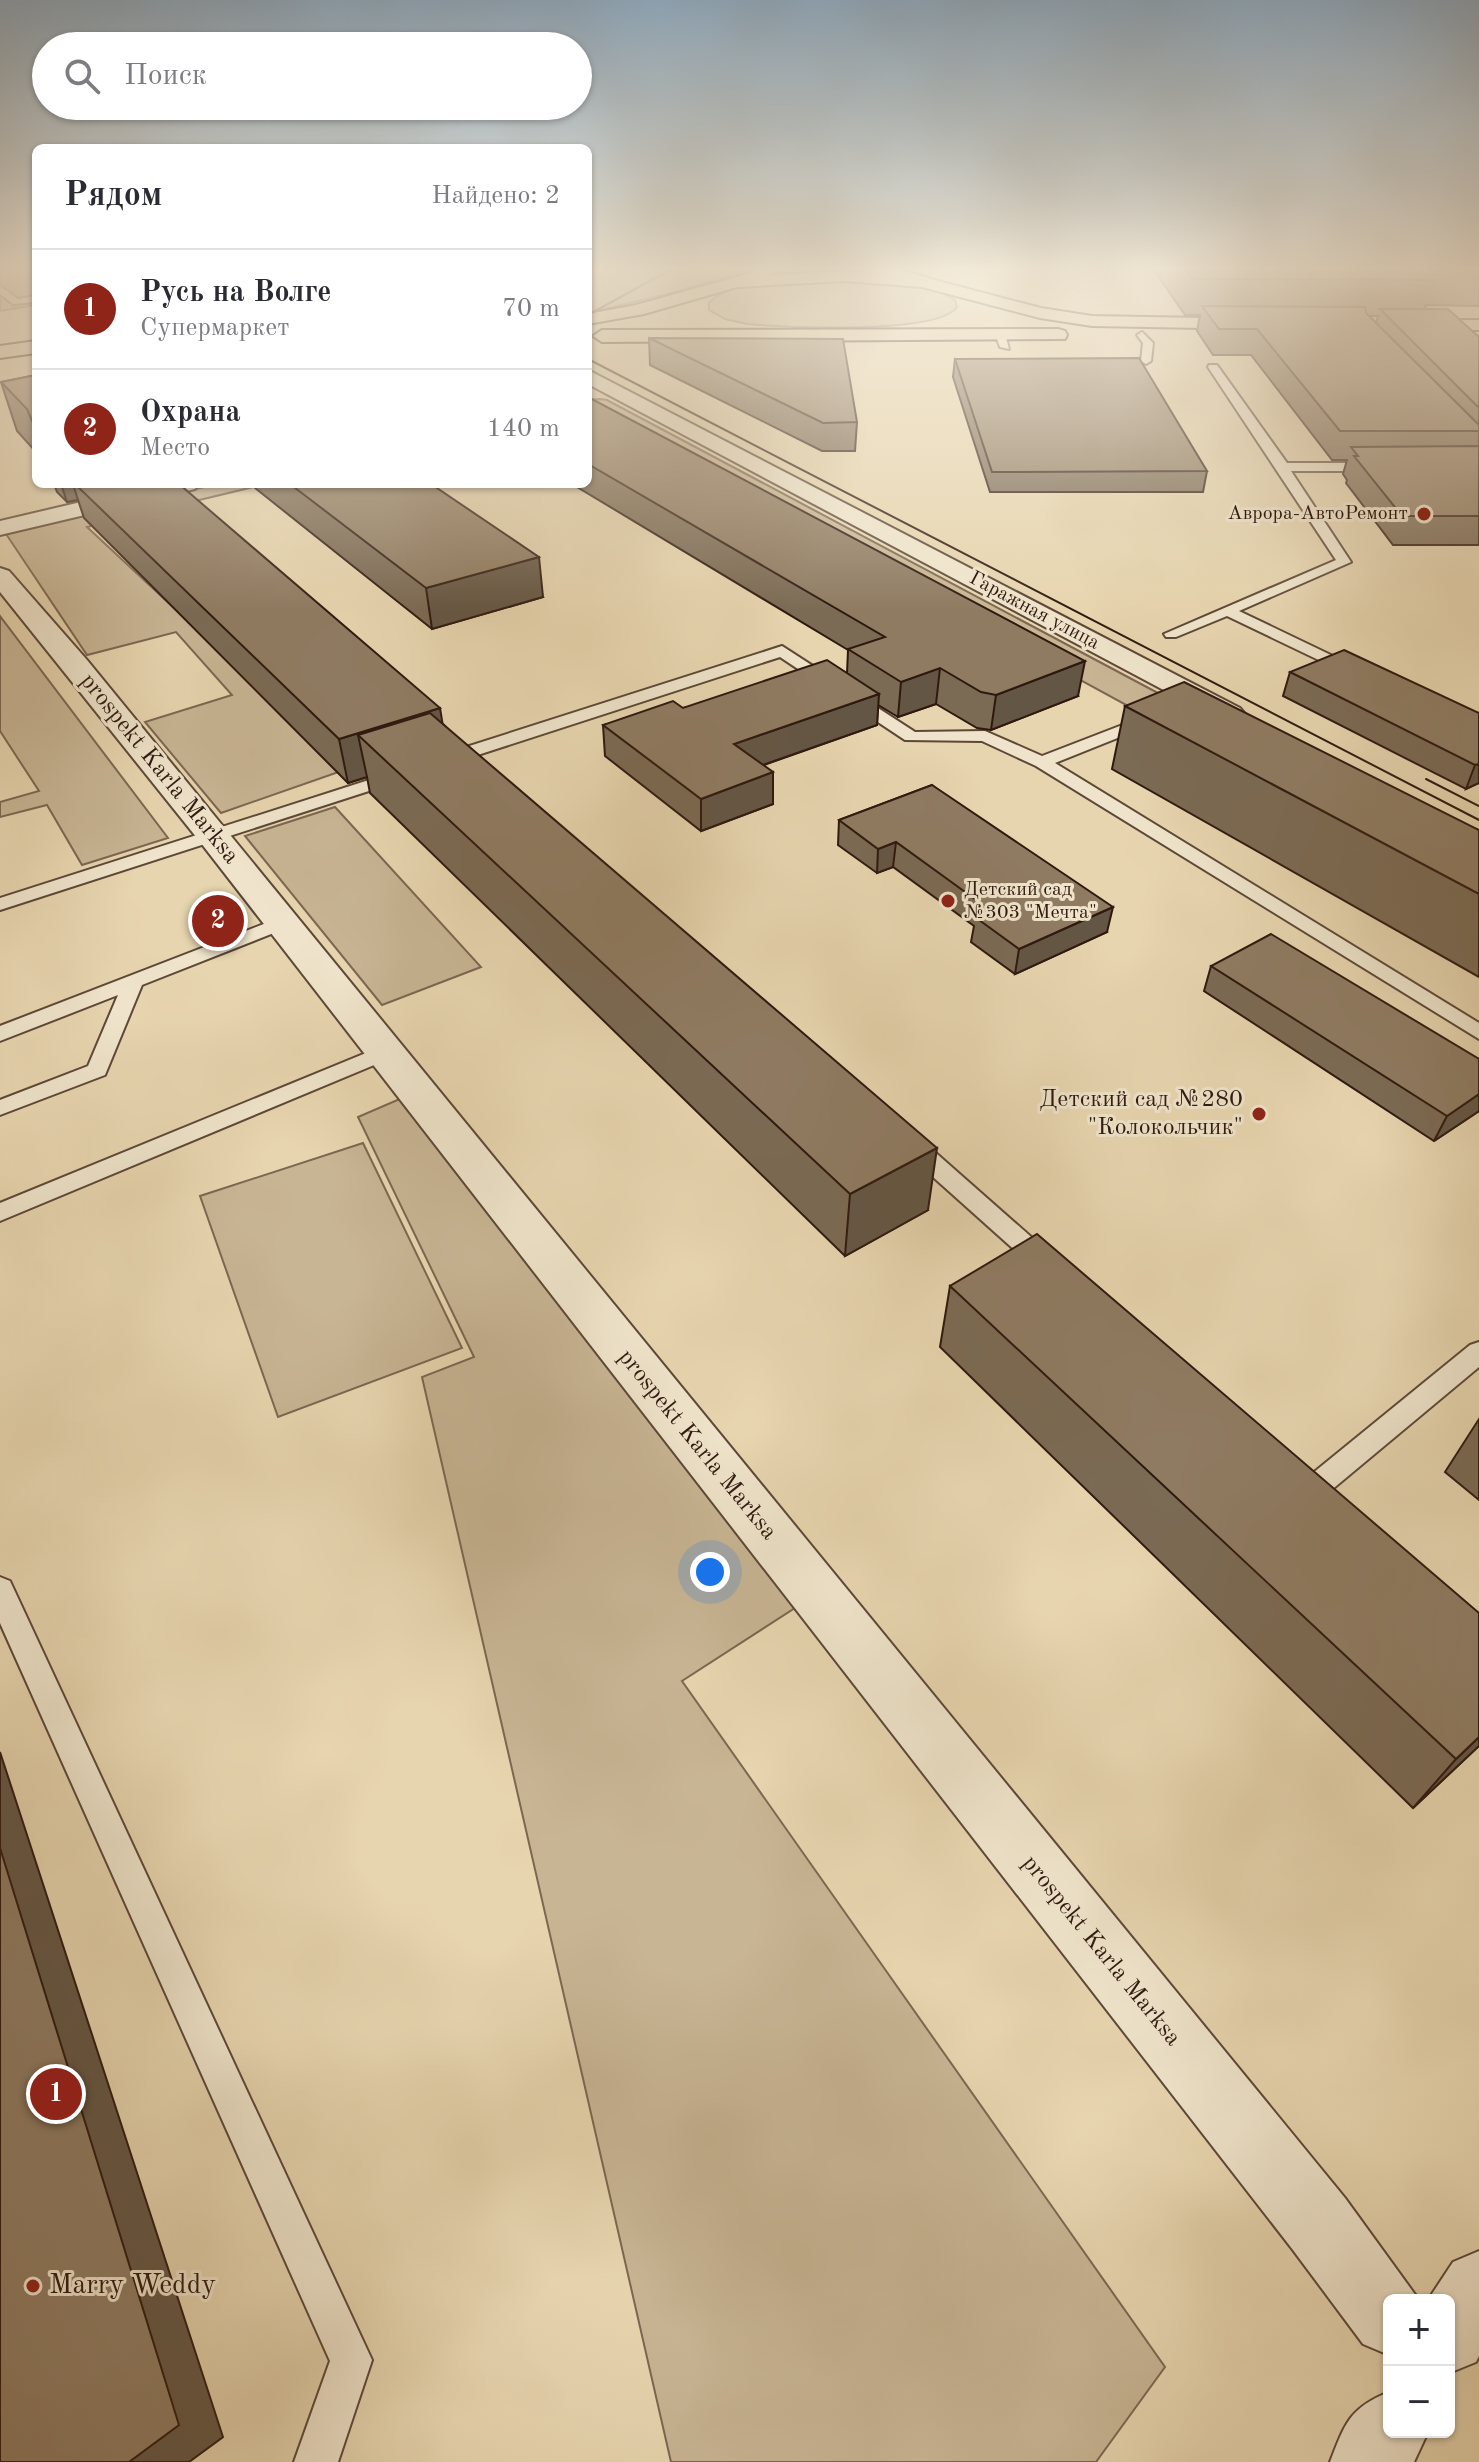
<!DOCTYPE html>
<html lang="ru">
<head>
<meta charset="utf-8">
<style>
	body { margin:0; font-family:"Old Standard TT",serif; background:#f7f7f7; color:#2b2b33 }
	.controls { position:absolute; right:24px; bottom:24px; display:grid; overflow:hidden; border-radius:12px; box-shadow:0 2px 6px #0004 }
	.controls button { width:72px; height:72px; display:grid; place-items:center; padding:0; border:0; border-bottom:2px solid #e1e1e2; background:#fff; color:#2b2b33; font:40px sans-serif }
	.you { position:absolute; left:710px; top:1572px; width:28px; height:28px; margin:-20px; border:6px solid #fff; border-radius:50%; background:#1a73e8; box-shadow:0 0 0 12px #1a73e833 }
	.badge { display:grid; place-items:center; width:52px; height:52px; border-radius:50%; background:#8f2418; color:#fff; font-size:26px; font-weight:700 }
	.pin { position:absolute; translate:-50% -50%; border:4px solid #fff; box-shadow:0 2px 8px #0006 }
	.list { margin:0; padding:0; list-style:none }
	h2 { display:flex; justify-content:space-between; align-items:center; height:104px; margin:0; padding:0 32px; font-size:34px }
	h2 small { font-size:26px; font-weight:400; color:#7c7c81 }
	.list li { display:grid; grid-template-columns:52px 1fr auto; gap:24px; align-items:center; box-sizing:border-box; height:120px; padding:0 32px; border-top:2px solid #e1e1e2 }
	.list b { display:block; font-size:30px; white-space:nowrap }
	.list p { margin:0; font-size:26px; white-space:nowrap; color:#7c7c81 }
	.list em { font-size:26px; font-style:normal; color:#7c7c81 }
	.icon { flex:none; width:44px; height:44px; fill:none; stroke:currentColor; stroke-width:2; stroke-linecap:round; stroke-linejoin:round }
	.map { position:relative; flex:none; width:1479px; height:2462px; overflow:hidden }
	.search { position:absolute; background:#fff; box-shadow:0 2px 6px #0004; left:32px; top:32px; width:560px; height:88px; display:flex; align-items:center; gap:20px; box-sizing:border-box; padding:0 28px; border-radius:44px; color:#7c7c81; font-size:30px }
	.panel { position:absolute; background:#fff; box-shadow:0 2px 6px #0004; left:32px; top:144px; width:560px; height:344px; border-radius:12px }
	.map>svg:first-child { display:block }
	.green { fill:#c8b594; stroke:#7c6752; stroke-width:2 }
	.lines { fill:none; stroke-linecap:round; stroke-linejoin:round }
	.service-casing { stroke:#5d4837; stroke-width:4 }
	.minor-casing { stroke:#5d4837; stroke-width:4 }
	.secondary-casing { stroke:#2f190f; stroke-width:4 }
	.primary-casing { stroke:#2f190f; stroke-width:4 }
	.service { fill:#efe4cb; fill-rule:evenodd }
	.minor { fill:#efe4cb; fill-rule:evenodd }
	.secondary { fill:#efe4cb; fill-rule:evenodd }
	.primary { fill:#e7d5af; fill-rule:evenodd }
	.tram { stroke:#2f190f; stroke-width:2 }
	.wall { fill:#7b6a54; stroke:#2f190f; stroke-width:2; fill-rule:evenodd }
	.shaded-wall { fill:#645645; stroke:#2f190f; stroke-width:2 }
	.building { fill:#8f7b62; stroke:#2f190f; stroke-width:2 }
	.poi-dot { fill:#8f2418; stroke:#efe4cb; stroke-width:3 }
	.labels { text-anchor:middle; dominant-baseline:central; stroke-width:6; stroke-linejoin:round; paint-order:stroke }
	.far-poi-label { font-size:20px; fill:#2f190f; stroke:#efe4cb; text-anchor:end }
	.far-street-label { font-size:20px; fill:#2f190f; stroke:#efe4cb }
	.street-label { font-size:24px; fill:#2f190f; stroke:#efe4cb }
	.poi-label { font-size:24px; fill:#2f190f; stroke:#efe4cb; text-anchor:end }
	.near-poi-label { font-size:28px; fill:#2f190f; stroke:#efe4cb; text-anchor:start }
</style>
</head>
<body>
<div class="map">
<svg width="1479" height="2462" viewBox="0 0 1479 2462">
	<rect width="100%" height="100%" fill="#e7d5af"/>
	<filter id="stains"><feTurbulence type="fractalNoise" baseFrequency=".0025" numOctaves="4"/><feColorMatrix values="0 0 0 0 .2 0 0 0 0 .09 0 0 0 0 .02 0 0 0 .5 -.17"/></filter>
	<radialGradient id="worn" r=".72"><stop offset=".6" stop-color="#630" stop-opacity="0"/><stop offset="1" stop-color="#630" stop-opacity=".3"/></radialGradient>
	<g class="green">
		<path d="M0,266H15L36,282V305L0,311V290L15,303L24,299H17L0,288Z"/>
		<path d="M588,266H761L667,294L588,313Z"/>
		<path d="M827,282C867,282 920,277 955,300L957,307C938,335 783,327 747,324L725,319L709,310V303C732,278 795,283 827,282Z"/>
		<path d="M600,399L607,400L1173,701L1150,718L588,411V400Z"/>
		<path d="M217,484H266L87,527L347,769L221,813L145,722L232,695L176,632L87,655L6,534Z"/>
		<path d="M0,616L168,838L82,865L47,805L0,817V802L39,791L0,731Z"/>
		<path d="M335,807L481,967L382,1005L245,836Z"/>
		<path d="M402,1098L798,1606L682,1681L1165,2367L1096,2462H671L422,1377L474,1357L358,1117Z"/>
		<path d="M363,1143L462,1348L278,1417L200,1196Z"/>
	</g>
	<g class="lines">
		<g class="service-casing">
			<g id="service">
				<path d="M0,286L18,299L36,296V302L13,304L0,294Z"/>
				<path d="M1000,331L1005,334L1009,349L1000,347L995,334Z"/>
				<path d="M1142,332L1153,343L1151,361L1146,364L1141,361L1143,343L1137,335Z"/>
				<path d="M1209,365H1217L1287,463H1377L1383,467L1377,471H1291L1351,562L1239,611L1360,669V675H1350L1227,616L1176,637H1166L1164,634L1336,560L1208,367Z"/>
				<path d="M782,646L915,732L985,731L1042,756L1143,717H1155V723L1055,763L1479,1023V1039L1036,766L982,741L905,740L780,657L450,764L444,765L436,760L438,756Z"/>
				<path d="M397,771L405,776L403,780L0,910V898Z"/>
				<path d="M282,917L289,919L292,923L289,927L142,985L105,1075L0,1115V1100L88,1066L118,995L0,1041V1026Z"/>
				<path d="M383,1046L394,1053L391,1058L0,1221V1203Z"/>
				<path d="M912,1137L920,1139L1055,1258L1058,1264L1055,1270L1046,1273L1037,1270L904,1151L901,1145L904,1139Z"/>
				<path d="M1479,1342V1367L1317,1502L1307,1506L1297,1502L1293,1494L1297,1486L1470,1345Z"/>
				<path d="M0,1577L10,1581L372,2360L338,2462H294L330,2361L0,1623Z"/>
			</g>
		</g>
		<g class="minor-casing">
			<g id="minor">
				<path d="M588,370L1240,708L1245,714L1240,720L1230,723L1220,720L588,384Z"/>
				<path d="M158,484H198L195,489L0,535V521Z"/>
				<path d="M0,568L9,571L87,660L1345,2198L1419,2300H1389V2355L1363,2344L1293,2250L201,843L0,592Z"/>
				<path d="M1479,2251V2356L1476,2362L1449,2373V2300H1428L1453,2262Z"/>
				<path d="M1389,2392V2432H1428L1414,2462H1330C1345,2424 1349,2408 1389,2392Z"/>
			</g>
		</g>
		<g class="secondary-casing">
			<g id="secondary">
				<path d="M764,266H787L742,286H730L727,282Z"/>
				<path d="M857,266H883L929,278L932,282L923,287L859,270Z"/>
			</g>
		</g>
		<g class="primary-casing">
			<g id="primary">
				<path d="M845,271L923,277L1041,308L1092,316L1259,319L1268,324L1259,329L1092,326L1040,318L922,287L845,281L737,287L644,314L588,324V314L636,305L736,277Z"/>
				<path d="M1404,320H1479V330L1398,329L1395,325Z"/>
				<path d="M1058,329L1065,331L1067,335L1065,339L602,342L593,336L602,330Z"/>
				<path d="M36,341V353L0,358V346Z"/>
			</g>
		</g>
		<use href="#service" class="service"/>
		<use href="#minor" class="minor"/>
		<use href="#secondary" class="secondary"/>
		<use href="#primary" class="primary"/>
		<g class="tram">
			<path d="M588,315L677,266"/>
			<path d="M588,359L1479,820"/>
			<path d="M1426,779L1479,806"/>
		</g>
	</g>
	<g class="wall">
		<path d="M1151,266H1479V306L1426,305L1425,309L1479,337V545H1393L1346,483L1347,480L1343,474L1347,460H1332L1251,355H1213L1197,331L1200,315H1185ZM1370,316H1378L1376,323Z"/>
		<path d="M649,338L857,422L855,451H822L650,365Z"/>
		<path d="M955,359L1207,471L1203,492H990L953,377Z"/>
		<path d="M36,375V452L17,431L1,382Z"/>
		<path d="M588,397L1078,696L991,730L977,728L936,704L898,717L878,705L877,725L764,765L773,804L701,831L605,756L603,725L847,673L848,650L572,484H588Z"/>
		<path d="M54,484H179L443,724L928,1210L845,1256L370,793L367,777L348,783L84,518L78,500L67,502L57,492Z"/>
		<path d="M254,484H431L543,597L432,629L255,488Z"/>
		<path d="M1290,672L1479,713V783L1466,789L1283,696Z"/>
		<path d="M1125,706L1479,830V977L1112,769Z"/>
		<path d="M932,785L1107,932L1015,974L971,942L974,926L893,867L877,873L838,845L839,820Z"/>
		<path d="M1211,966L1479,1059V1111L1434,1141L1204,991Z"/>
		<path d="M950,1286L1479,1746L1413,1808L940,1347Z"/>
		<path d="M1479,1419V1500L1445,1472Z"/>
	</g>
	<g class="shaded-wall">
		<path d="M61,484H73L78,500L67,502Z"/>
		<path d="M539,557L543,597L432,629L426,588Z"/>
		<path d="M1085,661L1078,696L991,730L996,695Z"/>
		<path d="M940,668L936,704L898,717L901,682Z"/>
		<path d="M879,694L877,725L734,775V744Z"/>
		<path d="M440,708L447,751L358,735L367,777L348,783L339,739Z"/>
		<path d="M1479,764V783L1466,789L1475,765Z"/>
		<path d="M773,772V804L701,831V799Z"/>
		<path d="M896,842L893,867L877,873L878,849Z"/>
		<path d="M1113,907L1107,932L1015,974L1019,949Z"/>
		<path d="M1479,1094V1111L1434,1141L1447,1116Z"/>
		<path d="M937,1148L928,1210L845,1256L850,1194Z"/>
		<path d="M1479,1737V1746L1413,1808L1456,1759Z"/>
		<path d="M0,1752L223,2437L189,2462H129L0,1848Z"/>
	</g>
	<g class="building">
		<path d="M1182,266H1479V270H1421L1433,280L1193,279Z"/>
		<path d="M1202,306L1365,307L1366,313L1479,425V431H1340L1257,329H1219Z"/>
		<path d="M1380,309H1448L1479,337V408Z"/>
		<path d="M649,338L843,339L857,422L823,423Z"/>
		<path d="M1139,358L1207,471L992,472L955,359Z"/>
		<path d="M36,375V430L27,409L1,382Z"/>
		<path d="M588,397L1085,661L996,695L981,692L940,668L901,682L848,649L885,637L588,464Z"/>
		<path d="M1479,446V516H1402L1354,456H1358L1351,447Z"/>
		<path d="M75,484H179L440,708L339,739Z"/>
		<path d="M290,484H431L539,557L426,588Z"/>
		<path d="M1344,650L1479,713V764L1475,765L1290,672Z"/>
		<path d="M827,660L879,694L734,744L773,772L701,799L603,725L673,701L683,708Z"/>
		<path d="M1184,682L1479,830V894L1125,706Z"/>
		<path d="M430,713L937,1148L850,1194L358,735Z"/>
		<path d="M932,785L1113,907L1019,949L975,917L990,910L896,842L878,849L839,820Z"/>
		<path d="M1271,934L1479,1059V1094L1447,1116L1211,966Z"/>
		<path d="M1037,1234L1479,1613V1737L1456,1759L950,1286Z"/>
		<path d="M0,1848L179,2425L129,2462H0Z"/>
	</g>
	<linearGradient id="sky" x2="0" y2="1"><stop stop-color="#8ea8bc"/><stop offset="0.44" stop-color="#f4ecdb"/><stop offset="1" stop-color="#f4ecdb" stop-opacity="0"/></linearGradient>
	<rect width="1479" height="611" fill="url(#sky)"/>
	<g class="poi-dot">
		<circle cx="1424" cy="514" r="8"/>
		<circle cx="948" cy="901" r="8"/>
		<circle cx="1259" cy="1114" r="8"/>
		<circle cx="33" cy="2286" r="8"/>
	</g>
	<g class="labels">
		<g class="far-poi-label">
			<text x="1408" y="514">Аврора-АвтоРемонт</text>
			<text x="964" y="890" text-anchor="start">Детский сад<tspan x="964" dy="23">№303 "Мечта"</tspan></text>
		</g>
		<g class="far-street-label">
			<text transform="translate(1034 611) rotate(28)">Гаражная улица</text>
		</g>
		<g class="street-label">
			<text transform="translate(159 769) rotate(51)">prospekt Karla Marksa</text>
			<text transform="translate(697 1445) rotate(51)">prospekt Karla Marksa</text>
			<text transform="translate(1101 1951) rotate(51)">prospekt Karla Marksa</text>
		</g>
		<g class="poi-label">
			<text x="1243" y="1100">Детский сад №280<tspan x="1243" dy="28">"Колокольчик"</tspan></text>
		</g>
		<g class="near-poi-label">
			<text x="49" y="2286">Marry Weddy</text>
		</g>
	</g>
	<rect width="100%" height="100%" filter="url(#stains)"/>
	<rect width="100%" height="100%" fill="url(#worn)"/>
</svg>
<div class="controls">
<button>+</button>
<button>−</button>
</div>
<div class="you"></div>
<div class="pin badge" style="left:56px;top:2094px">1</div>
<div class="pin badge" style="left:218px;top:921px">2</div>
<div class="search"><svg class="icon" aria-label="search" viewBox="0 0 24 24"><circle cx="10" cy="10" r="6"/><path d="M15 15l6 6"/></svg>Поиск</div>
<section class="panel">
<h2>Рядом<small>Найдено: 2</small></h2>
<ul class="list">
<li><span class="badge">1</span><div><b>Русь на Волге</b><p>Супермаркет</p></div><em>70 m</em></li>
<li><span class="badge">2</span><div><b>Охрана</b><p>Место</p></div><em>140 m</em></li>
</ul>
</section>
</div>
</body>
</html>
